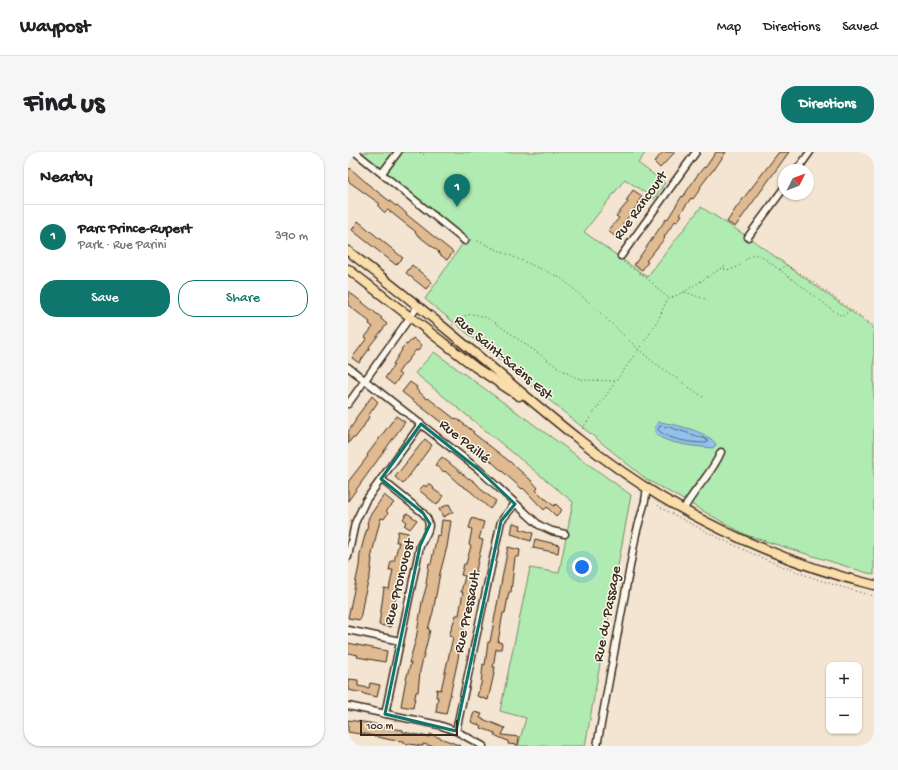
<!DOCTYPE html>
<html lang="en">
<head>
<meta charset="utf-8">
<style>
	body { margin:0; font-family:"Gochi Hand",sans-serif; background:#f6f6f6; color:#202124 }
	.controls { position:absolute; right:12px; bottom:12px; display:grid; overflow:hidden; border-radius:8px; box-shadow:0 1px 3px #0004 }
	.controls button { width:36px; height:36px; display:grid; place-items:center; padding:0; border:0; border-bottom:1px solid #e0e0e0; background:#fff; color:#202124; font:20px sans-serif }
	.compass { position:absolute; left:430px; top:12px; width:36px; height:36px; border-radius:50%; background:#fff; box-shadow:0 1px 3px #0004; rotate:48deg }
	.scale { position:absolute; left:12px; bottom:10px; width:98px; box-sizing:border-box; padding-left:4px; border:2px solid #3b2a1e; border-top:0; font-size:11px; line-height:14px; white-space:nowrap; color:#3b2a1e; -webkit-text-stroke:3px #fbf7ec; paint-order:stroke }
	.you { position:absolute; left:234px; top:415px; width:14px; height:14px; margin:-10px; border:3px solid #fff; border-radius:50%; background:#1a73e8; box-shadow:0 0 0 6px #1a73e833 }
	.badge { display:grid; place-items:center; width:26px; height:26px; border-radius:50%; background:#0f766e; color:#fff; font-size:13px; font-weight:700 }
	.pin { position:absolute; translate:-50% -33px; filter:drop-shadow(0 1px 2px #0008) }
	.pin::after { content:''; position:absolute; top:21px; width:14px; height:12px; background:inherit; clip-path:polygon(0 0,100% 0,50% 100%) }
	.list { margin:0; padding:0; list-style:none }
	h2 { display:flex; justify-content:space-between; align-items:center; height:52px; margin:0; padding:0 16px; font-size:17px }
	h2 small { font-size:13px; font-weight:400; color:#757577 }
	.list li { display:grid; grid-template-columns:26px 1fr auto; gap:12px; align-items:center; box-sizing:border-box; height:64px; padding:0 16px; border-top:1px solid #e0e0e0 }
	.list b { display:block; font-size:15px; white-space:nowrap }
	.list p { margin:0; font-size:13px; white-space:nowrap; color:#757577 }
	.list em { font-size:13px; font-style:normal; color:#757577 }
	.actions { display:flex; gap:8px; padding:12px 16px }
	.actions a { flex:1; padding:9px 0; border:1px solid #0f766e; border-radius:16px; text-align:center; font-size:14px; color:#0f766e }
	.actions .main { background:#0f766e; color:#fff }
	.map { position:relative; flex:none; width:526px; height:594px; overflow:hidden; border-radius:16px }
	header { display:flex; align-items:center; gap:24px; box-sizing:border-box; height:56px; padding:0 20px; background:#fff; border-bottom:1px solid #e0e0e0 }
	header strong { font-size:19px }
	nav { display:flex; gap:22px; margin-inline-start:auto; font-size:14px }
	.intro { display:flex; align-items:center; justify-content:space-between; box-sizing:border-box; height:96px; padding:0 24px }
	h1 { margin:0; font-size:28px }
	.button { padding:10px 18px; border-radius:16px; background:#0f766e; color:#fff; font-size:14px; font-weight:700 }
	main { display:flex; gap:24px; padding:0 24px }
	aside { flex:1; background:#fff; border-radius:16px; box-shadow:0 1px 3px #0004 }
	.map>svg:first-child { display:block }
	.green { fill:#b0ecb1; stroke:#768b68 }
	.water { fill:#90c2ec; stroke:#6e859a }
	.lines { fill:none; stroke-linecap:round; stroke-linejoin:round }
	.shore { stroke:#5d6770; stroke-width:1 }
	.building { fill:#e0ba91; stroke:#3b2a1e }
	.minor-casing { stroke:#3b2a1e; stroke-width:9 }
	.major-casing { stroke:#3b2a1e; stroke-width:11 }
	.path { stroke:#3b2a1e; stroke-width:1; stroke-dasharray:1 3; stroke-linecap:butt }
	.minor { stroke:#fbf7ec; stroke-width:6 }
	.major { stroke:#f9ddab; stroke-width:8 }
	.marked { fill:none; stroke:#0f766e; stroke-width:3; stroke-linejoin:round }
	.labels { text-anchor:middle; dominant-baseline:central; stroke-width:3; stroke-linejoin:round; paint-order:stroke }
	.street-label { font-size:15px; fill:#3b2a1e; stroke:#fbf7ec }
</style>
</head>
<body>
<header>
<strong>Waypost</strong>
<nav><a>Map</a><a>Directions</a><a>Saved</a></nav>
</header>
<div class="intro"><h1>Find us</h1><a class="button">Directions</a></div>
<main>
<aside>
<h2>Nearby<small></small></h2>
<ul class="list">
<li><span class="badge">1</span><div><b>Parc Prince-Rupert</b><p>Park · Rue Parini</p></div><em>390 m</em></li>
</ul>
<div class="actions"><a class="main">Save</a><a>Share</a></div>
</aside>
<div class="map">
<svg width="526" height="594" viewBox="0 0 526 594">
	<rect width="100%" height="100%" fill="#f3e5d1"/>
	<filter id="ink" filterUnits="userSpaceOnUse"><feTurbulence type="fractalNoise" baseFrequency=".025" numOctaves="2"/><feDisplacementMap in="SourceGraphic" scale="8" xChannelSelector="R" yChannelSelector="G"/><feConvolveMatrix kernelMatrix="1 2 1 2 8 2 1 2 1" color-interpolation-filters="sRGB"/></filter>
	<g filter="url(#ink)">
		<g class="green">
			<path d="M7,0H298L290,11L317,31L306,47L277,27L236,80L299,125L353,55L400,85L526,176V423L398,383L298,327L77,147L117,88Z"/>
			<path d="M86,200L283,343L237,594H170L178,566L152,559L182,416L211,421L225,350L67,221Z"/>
		</g>
		<path class="water" d="M310,270C323,271 363,280 368,293L365,296C354,295 291,291 310,270Z"/>
		<g class="lines">
			<path class="shore" d="M312,274L321,275L358,287L360,290L358,291C344,291 320,288 310,278Z"/>
		</g>
		<g class="building">
			<path d="M315,0H327L312,16L306,10Z"/>
			<path d="M368,0H378L366,18H365L352,35L353,36L345,47L343,46L332,62L334,63L329,70L327,69L316,85L317,86L298,109L300,110L294,118L286,113L295,100L318,67L319,68L334,44L335,45L348,25L356,15L357,16Z"/>
			<path d="M431,0H441L387,75L379,70L388,56Z"/>
			<path d="M2,16L21,33L48,54L49,53L58,61V62L105,100L99,108L90,101L91,100L67,81L68,80L40,58L37,61L30,54L32,52L0,29V19Z"/>
			<path d="M285,38L294,44L290,50L291,51L274,73L276,74L268,85L260,79L271,66L268,64L280,50L278,49Z"/>
			<path d="M10,69L55,106L48,113L4,78Z"/>
			<path d="M64,113L84,130L78,137L58,121Z"/>
			<path d="M0,139L34,166L33,167L39,172L21,195L22,196L11,211L4,206L19,186L17,185L25,175L21,172L22,170L0,153Z"/>
			<path d="M65,186L74,193L70,199L68,198L58,211H57L50,221L53,223L46,233L37,226L46,213L45,212L54,198L53,197L58,192L59,193Z"/>
			<path d="M62,230L69,235L68,237L79,247L80,246L107,267L108,266L126,280L125,281L161,309L185,330L190,336L188,338L197,347H198L206,354L208,352L214,358L208,364L199,355L196,358L175,336L174,337L145,311L131,297L130,298L107,281L54,240Z"/>
			<path d="M24,244L30,250L20,264L21,265L14,277L7,286L5,285L0,292V280L8,268L7,267Z"/>
			<path d="M48,264L57,270L0,349V330L20,304L19,303Z"/>
			<path d="M77,287L84,293L55,332L47,325Z"/>
			<path d="M94,305L121,327V326L127,330L137,341L148,349L142,357L121,338L111,332L97,319L96,320L87,313Z"/>
			<path d="M81,331L86,336L85,337L95,344L89,353L71,338L76,333L78,335Z"/>
			<path d="M36,343L46,351L38,359L40,361L36,367L33,366L29,380L23,407H24L22,423L16,445L12,468L0,466L11,414L12,402L20,372H19L21,365Z"/>
			<path d="M101,352L105,360L95,365L91,357Z"/>
			<path d="M59,361L69,368L62,377L56,373L59,370L55,367Z"/>
			<path d="M124,366L136,370L131,387L135,388L125,431H127L112,492L110,507L98,562L88,560L90,545H88L89,537L93,538L105,485L101,484L108,463H111L115,440H113L117,424L113,423L116,412H118L123,394L121,393L124,377L121,376Z"/>
			<path d="M94,368L103,369L99,395L92,421L85,460L80,477L82,478L72,519L70,540H68L65,556L53,554L58,527L63,511H61L68,487L74,450L79,432H78L81,411L83,412L89,383L92,384Z"/>
			<path d="M165,371L173,373L172,377L185,381L183,389L173,386V385L163,382Z"/>
			<path d="M50,379L60,381L58,399L49,436L43,475L31,473L36,436L41,437L45,418H41L43,409H46L51,390H48Z"/>
			<path d="M187,387L211,393L210,401L185,396Z"/>
			<path d="M160,395L172,398L171,405H167L163,440H161L157,461H155L150,490L154,491L153,497H148L145,515H147L145,526L140,548L129,544L133,532L135,512L137,513L140,490H142Z"/>
			<path d="M0,491L39,499L37,510L9,505L10,503L0,501Z"/>
			<path d="M0,527L10,528V534L21,536L22,531L32,533L29,545L16,542V541L0,538Z"/>
			<path d="M126,560L134,562L132,566L157,576L154,583L171,585L170,593L160,592V589L146,583L147,581L133,576L134,574L123,570Z"/>
			<path d="M0,568L22,571L30,573L29,574L41,576L55,578V580L81,585L82,582L113,594H83L75,592V594H73L56,591V589L43,588L13,581L12,582L0,580Z"/>
		</g>
		<g class="lines">
			<g class="minor-casing">
				<g id="minor">
					<path d="M7,0L117,89"/>
					<path d="M449,18L462,0"/>
					<path d="M34,21L50,0"/>
					<path d="M400,85L436,36"/>
					<path d="M273,104L348,0"/>
					<path d="M0,215L130,317L191,373L204,379L217,382"/>
					<path d="M0,252L70,154"/>
					<path d="M33,327L75,361C87,374 78,381 72,394L37,562"/>
					<path d="M336,357C346,337 364,322 373,300"/>
					<path d="M0,405L7,371L18,348L73,272"/>
					<path d="M0,478L52,489"/>
					<path d="M0,554L91,573L108,579L135,594"/>
					<path d="M108,579L153,369L167,352"/>
					<path d="M249,594L288,382L297,349L299,335"/>
				</g>
			</g>
			<g class="major-casing">
				<g id="major">
					<path d="M0,99C39,129 78,160 116,192C180,245 242,302 313,345C379,384 451,415 526,433"/>
					<path d="M0,117L127,215L171,244"/>
				</g>
			</g>
			<g class="path">
				<path d="M72,0L78,4"/>
				<path d="M122,88L125,87L213,126L242,151L290,197L304,209L355,245"/>
				<path d="M275,110L301,128L314,141L321,146"/>
				<path d="M376,117C395,121 395,100 412,103L490,162L495,164L502,158"/>
				<path d="M432,118L438,113L455,123L526,174"/>
				<path d="M337,140L360,148"/>
				<path d="M104,173C118,159 128,160 145,169L208,214L224,224L236,228L268,229"/>
				<path d="M232,280L302,181L311,166L317,152L321,147L336,140L378,113"/>
				<path d="M310,353L312,355C380,393 450,425 526,444"/>
			</g>
			<use href="#minor" class="minor"/>
			<use href="#major" class="major"/>
		</g>
	</g>
	<path class="marked" d="M73,272L130,317L167,352L153,369L108,579L37,562L72,394L82,372L75,361L33,327Z"/>
	<g class="labels">
		<g class="street-label">
			<text transform="translate(293 54) rotate(-54)">Rue Rancourt</text>
			<text transform="translate(155 206) rotate(40)">Rue Saint-Saëns Est</text>
			<text transform="translate(116 290) rotate(39)">Rue Paillé</text>
			<text transform="translate(52 430) rotate(-76)">Rue Pronovost</text>
			<text transform="translate(120 460) rotate(-78)">Rue Pressault</text>
			<text transform="translate(260 462) rotate(-79)">Rue du Passage</text>
		</g>
	</g>
</svg>
<div class="controls">
<button>+</button>
<button>−</button>
</div>
<svg class="compass" viewBox="-18 -18 36 36"><path d="M0-13l5 13h-10z" fill="#e53935"/><path d="M0 13l5-13h-10z" fill="#757577"/></svg>
<div class="scale">100 m</div>
<div class="you"></div>
<div class="pin badge" style="left:109px;top:55px">1</div>
</div>
</main>
</body>
</html>
